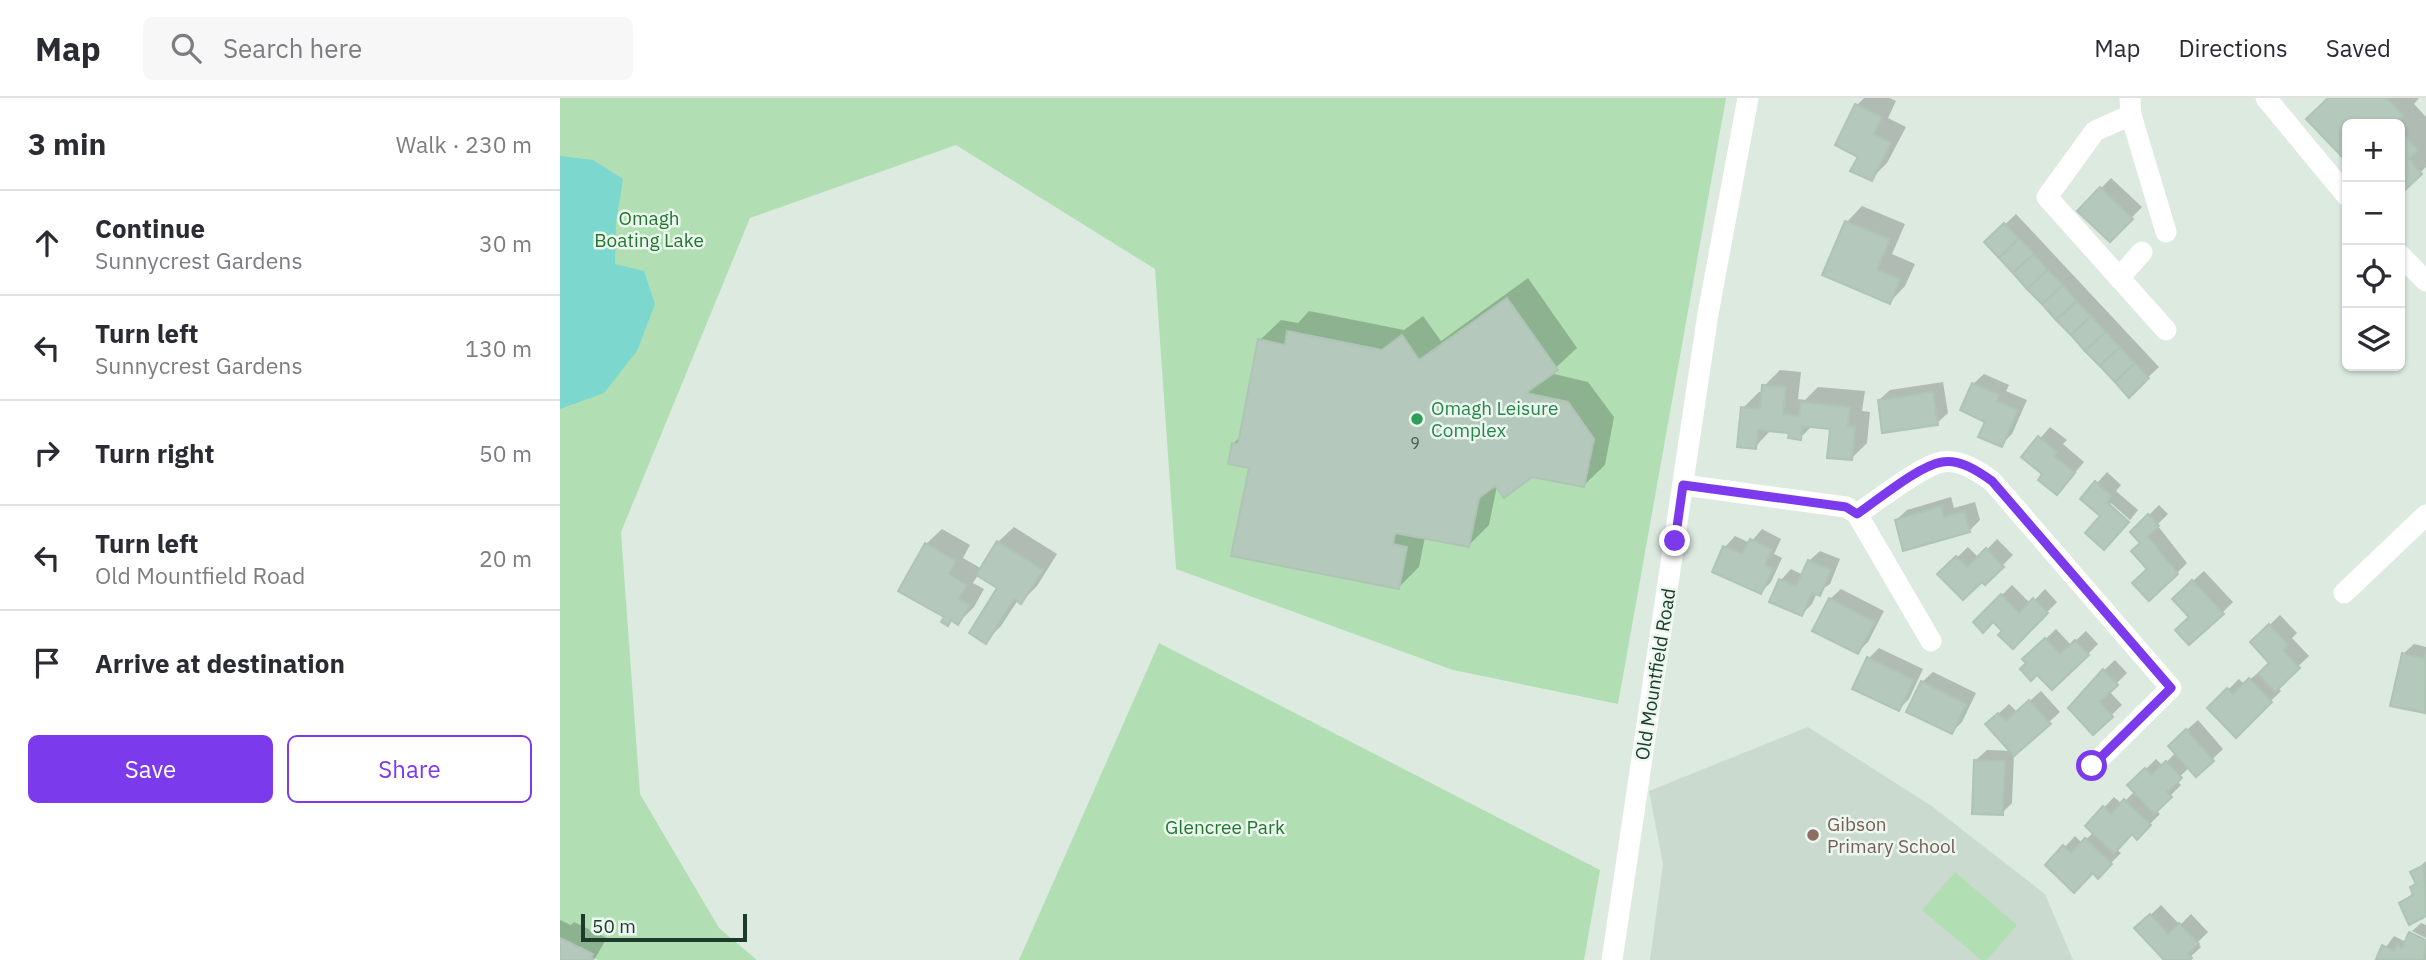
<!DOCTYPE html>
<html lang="en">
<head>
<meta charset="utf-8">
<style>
	body { margin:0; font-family:"IBM Plex Sans",sans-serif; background:#f7f7f7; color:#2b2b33 }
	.controls { position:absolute; right:21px; top:21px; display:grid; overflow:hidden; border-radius:10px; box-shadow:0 2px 5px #0004 }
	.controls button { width:63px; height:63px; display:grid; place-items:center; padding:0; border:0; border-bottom:2px solid #e1e1e2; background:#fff; color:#2b2b33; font:35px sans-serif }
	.scale { position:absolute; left:21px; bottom:18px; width:166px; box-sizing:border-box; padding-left:7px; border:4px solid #1c3b2b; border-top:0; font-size:19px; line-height:24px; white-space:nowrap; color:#1c3b2b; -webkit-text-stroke:5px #ecf7ef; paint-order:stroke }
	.stop { position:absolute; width:21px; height:21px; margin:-16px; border:5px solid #7c3aed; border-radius:50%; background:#fff }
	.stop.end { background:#7c3aed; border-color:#fff; box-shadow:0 2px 7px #0008 }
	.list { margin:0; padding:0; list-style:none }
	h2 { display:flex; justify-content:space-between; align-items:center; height:91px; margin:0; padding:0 28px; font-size:30px }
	h2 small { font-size:23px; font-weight:400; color:#7c7c81 }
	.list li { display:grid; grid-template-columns:46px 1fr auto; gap:21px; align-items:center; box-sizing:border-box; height:105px; padding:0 28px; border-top:2px solid #e1e1e2 }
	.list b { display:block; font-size:26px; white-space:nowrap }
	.list p { margin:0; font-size:23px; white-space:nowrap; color:#7c7c81 }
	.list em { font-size:23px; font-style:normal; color:#7c7c81 }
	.actions { display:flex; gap:14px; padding:21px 28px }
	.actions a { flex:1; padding:16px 0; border:2px solid #7c3aed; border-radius:10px; text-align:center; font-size:24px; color:#7c3aed }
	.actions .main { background:#7c3aed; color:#fff }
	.icon { flex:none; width:38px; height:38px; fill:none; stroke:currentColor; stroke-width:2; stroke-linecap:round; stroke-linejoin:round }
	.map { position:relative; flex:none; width:1866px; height:862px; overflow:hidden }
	header { display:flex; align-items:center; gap:42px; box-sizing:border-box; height:98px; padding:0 35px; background:#fff; border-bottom:2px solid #e1e1e2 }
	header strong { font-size:33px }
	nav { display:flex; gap:38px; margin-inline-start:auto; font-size:24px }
	.search { width:490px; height:63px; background:#f7f7f7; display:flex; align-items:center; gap:18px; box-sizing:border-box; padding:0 24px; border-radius:10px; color:#7c7c81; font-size:26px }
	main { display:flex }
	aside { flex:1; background:#fff }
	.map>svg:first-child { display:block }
	.built { fill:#cadacf }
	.green { fill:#b1dfb3 }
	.water { fill:#7cd7cf }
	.shadow { fill:#0003 }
	.building { fill:#b4c8bb; stroke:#aec4b5; stroke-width:2 }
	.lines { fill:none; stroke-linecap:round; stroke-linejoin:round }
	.street { stroke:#fff; stroke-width:21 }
	.secondary { stroke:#fff; stroke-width:21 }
	.route { stroke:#7c3aed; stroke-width:9 }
	.leisure-dot { fill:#2e9e5b; stroke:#ecf7ef; stroke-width:2.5 }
	.education-dot { fill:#8d6e63; stroke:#ecf7ef; stroke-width:2.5 }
	.labels { text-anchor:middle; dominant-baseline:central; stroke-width:5; stroke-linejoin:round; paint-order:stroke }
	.number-label { font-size:16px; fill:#425e4f }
	.park-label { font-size:19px; fill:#22762e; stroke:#ecf7ef }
	.leisure-label { font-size:19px; fill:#27864d; stroke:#ecf7ef; text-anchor:start }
	.street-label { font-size:19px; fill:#1c3b2b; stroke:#ecf7ef }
	.education-label { font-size:19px; fill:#785e54; stroke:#ecf7ef; text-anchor:start }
</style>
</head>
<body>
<header>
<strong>Map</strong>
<div class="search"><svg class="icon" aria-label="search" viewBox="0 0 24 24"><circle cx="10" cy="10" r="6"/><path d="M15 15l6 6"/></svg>Search here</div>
<nav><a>Map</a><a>Directions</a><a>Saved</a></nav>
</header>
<main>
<aside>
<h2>3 min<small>Walk · 230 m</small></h2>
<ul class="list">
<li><svg class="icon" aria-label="ahead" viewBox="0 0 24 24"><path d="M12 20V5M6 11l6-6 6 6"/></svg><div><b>Continue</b><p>Sunnycrest Gardens</p></div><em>30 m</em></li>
<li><svg class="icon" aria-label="left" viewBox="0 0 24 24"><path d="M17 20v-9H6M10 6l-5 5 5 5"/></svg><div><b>Turn left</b><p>Sunnycrest Gardens</p></div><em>130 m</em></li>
<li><svg class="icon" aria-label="right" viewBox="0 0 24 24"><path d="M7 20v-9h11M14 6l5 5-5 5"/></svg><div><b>Turn right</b></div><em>50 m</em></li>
<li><svg class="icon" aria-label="left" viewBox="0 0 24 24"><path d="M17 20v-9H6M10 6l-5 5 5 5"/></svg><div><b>Turn left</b><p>Old Mountfield Road</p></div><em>20 m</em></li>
<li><svg class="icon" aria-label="arrive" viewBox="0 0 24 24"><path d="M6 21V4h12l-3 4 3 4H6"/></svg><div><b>Arrive at destination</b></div></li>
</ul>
<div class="actions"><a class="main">Save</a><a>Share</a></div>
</aside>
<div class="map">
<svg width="1866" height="862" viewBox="0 0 1866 862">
	<rect width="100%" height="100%" fill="#dceae0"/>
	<path class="built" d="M1248,629L1373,709L1485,796L1513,862H1090L1103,766L1089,693Z"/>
	<g class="green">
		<path d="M0,0H1166L1058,606L893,572L616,471L595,171L396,47L190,120L61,434L80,696L159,830L197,862H38L0,842Z"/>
		<path d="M599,545L1040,772L1024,862H459Z"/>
		<path d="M1395,774L1457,827L1427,862H1421L1362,812Z"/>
	</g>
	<path class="water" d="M0,58L33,62L63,81L56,125L55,166L84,173L95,206L77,253L44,295L0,311Z"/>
	<g class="shadow">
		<path d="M1304,0H1330L1336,3L1328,20L1346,29L1327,65L1311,81L1300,58L1277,46L1297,7Z"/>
		<path d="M1770,0H1859L1854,6L1866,19V69L1842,92L1840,90V26H1787V62L1748,21Z"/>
		<path d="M1551,80L1582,109L1550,142L1519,113Z"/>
		<path d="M1302,108L1345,126L1332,156L1355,166L1345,188L1330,204L1287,124Z"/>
		<path d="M1456,116L1599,269L1569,297L1437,134Z"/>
		<path d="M968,180L1017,250L990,275L1028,284L1054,319L1045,367L1024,387L972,377L937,388L929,427L909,447L865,439L859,469L839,489L691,368L673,346L681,338L700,242L721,222L738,225L749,213L844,232L863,218L881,243Z"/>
		<path d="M1220,272L1241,274L1238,301L1245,302L1258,289L1305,293L1302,313L1310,314L1307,345L1291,361L1272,329L1253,327L1240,340L1231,333L1211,332L1195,349L1183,310L1199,294H1203L1204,288Z"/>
		<path d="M1424,276L1449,287L1446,293L1467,302L1452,336L1441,347L1413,286Z"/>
		<path d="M1383,284L1388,315L1377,325L1319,302L1330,292Z"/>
		<path d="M1490,329L1507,342L1503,346L1524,364L1507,384L1485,376L1464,359Z"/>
		<path d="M1547,374L1561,387L1556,393L1578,412L1570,422L1551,405L1542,418L1537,385Z"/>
		<path d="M1391,399L1394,410L1415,404L1420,422L1409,433L1336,422L1347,412Z"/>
		<path d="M1599,407L1608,416L1597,427L1627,465L1617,475L1589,470L1582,445L1572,434Z"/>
		<path d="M454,429L497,456L477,488L461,504L458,502L441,528L425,544L439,490L418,477L413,485L424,491L414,509L398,525L392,521L387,526L366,446L382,431L410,447L403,460L422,471L438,444Z"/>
		<path d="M1202,431L1221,441L1214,456L1222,460L1211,484L1201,494L1154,473L1165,449L1175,438L1190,445Z"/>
		<path d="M1437,441L1453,457L1425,485L1380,476L1408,449L1419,460Z"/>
		<path d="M1260,453L1280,461L1270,486L1257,495L1252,506L1242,516L1221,482L1231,471L1243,477L1249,463Z"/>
		<path d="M1644,473L1673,504L1662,515L1631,519L1624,491Z"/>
		<path d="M1452,487L1471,506L1485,491L1497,504L1453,549L1444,533L1434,522L1415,524Z"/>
		<path d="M1281,491L1324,513L1308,544L1298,554L1270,501Z"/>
		<path d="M1720,517L1737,535L1732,540L1749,558L1717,589L1721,593L1676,637L1649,610L1679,581L1684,586L1712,564L1692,544Z"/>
		<path d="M1496,531L1511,547L1526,533L1538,546L1528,556L1469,565L1465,561Z"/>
		<path d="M1854,546L1866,549L1865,613L1843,556Z"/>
		<path d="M1319,550L1363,571L1349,601L1339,611L1309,560Z"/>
		<path d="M1555,562L1567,575L1549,593L1562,607L1533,635L1538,578Z"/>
		<path d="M1373,574L1416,595L1402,624L1392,634L1362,584Z"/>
		<path d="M1481,593L1500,614L1454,656L1452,705L1442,715L1416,662L1427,652L1452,653L1438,616L1449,606L1457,614Z"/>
		<path d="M1638,622L1663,651L1636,677L1630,669L1616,682L1621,687L1596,712L1600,716L1577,739L1572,734L1556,751L1561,755L1538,778L1533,773L1488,767L1515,738L1522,745L1534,734L1527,728L1554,699L1562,706L1575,693L1570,687L1596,661L1603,668L1616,654L1621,637Z"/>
		<path d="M1866,763V816L1850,824L1841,805L1854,794L1852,790L1857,784L1853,775Z"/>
		<path d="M1601,807L1620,827L1631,816L1648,834L1637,845L1641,849L1627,862H1607L1577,830Z"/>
		<path d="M0,822L11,827L14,824L47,840L34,862L0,860Z"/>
		<path d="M1861,825L1866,827V840L1852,833Z"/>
		<path d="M1852,834V837L1866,844V862L1818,860L1834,838L1844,843Z"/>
	</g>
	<g class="building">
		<path d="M1768,0H1827L1844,18L1836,26H1787V64L1746,21Z"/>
		<path d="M1295,6L1322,19L1314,36L1331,45L1312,83L1290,73L1298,59L1275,47Z"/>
		<path d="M1840,33L1858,52L1849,61L1862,76L1842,95Z"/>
		<path d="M1540,89L1573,121L1550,144L1517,113Z"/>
		<path d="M1285,123L1330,141L1317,172L1340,181L1330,206L1262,177Z"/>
		<path d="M1444,125L1459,140L1439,160L1424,144Z"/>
		<path d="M1459,140L1474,156L1453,175L1439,160Z"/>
		<path d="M1474,156L1488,172L1467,191L1453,175Z"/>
		<path d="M1488,172L1503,187L1482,206L1467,191Z"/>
		<path d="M1503,187L1517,203L1496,222L1482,206Z"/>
		<path d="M947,200L998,272L966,295L1008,304L1034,341L1024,389L972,379L944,400L935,388L919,400L909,449L835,435L833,446L847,449L839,491L671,458L689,370L668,366L672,345L678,346L698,241L725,247L727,233L822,252L842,237L859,262Z"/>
		<path d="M1517,203L1531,218L1511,237L1496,222Z"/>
		<path d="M1531,218L1546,234L1525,253L1511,237Z"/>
		<path d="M1546,234L1560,249L1540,268L1525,253Z"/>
		<path d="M1560,249L1575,265L1555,284L1540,268Z"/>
		<path d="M1575,265L1589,280L1569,300L1555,284Z"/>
		<path d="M1412,285L1440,297L1437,303L1458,312L1442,349L1418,339L1425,324L1400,312Z"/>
		<path d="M1202,287L1226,289L1223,316L1239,318L1241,304L1290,309L1288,328L1295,329L1292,362L1267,360L1270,331L1242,328L1241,342L1228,340L1229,335L1198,332L1196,351L1177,349L1181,309L1200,311Z"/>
		<path d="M1373,294L1378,327L1322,335L1318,302Z"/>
		<path d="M1478,338L1497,354L1494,358L1515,375L1497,397L1478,382L1482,376L1461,359Z"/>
		<path d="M1535,383L1552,398L1547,404L1569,424L1544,452L1525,435L1540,418L1520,401Z"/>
		<path d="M1381,408L1384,419L1405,413L1410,434L1343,453L1335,422Z"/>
		<path d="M1588,416L1599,428L1588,438L1618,476L1589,503L1572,485L1587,471L1571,453L1580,445L1570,434Z"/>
		<path d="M1190,441L1212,451L1205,467L1213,470L1201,496L1152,474L1163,448L1182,456Z"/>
		<path d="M437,443L483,472L461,506L454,501L426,546L409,535L437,490L416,477Z"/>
		<path d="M365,445L396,463L389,476L407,487L399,501L410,507L398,527L391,522L388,528L381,524L384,519L338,493Z"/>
		<path d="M1426,450L1444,469L1425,487L1422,484L1403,502L1377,476L1396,458L1407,469Z"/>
		<path d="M1248,462L1271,472L1260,498L1252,495L1242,518L1209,504L1219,481L1236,488Z"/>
		<path d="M1632,482L1664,516L1629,547L1615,532L1629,519L1612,501Z"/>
		<path d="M1441,496L1459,515L1473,500L1488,515L1453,551L1438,537L1442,533L1433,524L1423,535L1413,524Z"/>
		<path d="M1269,500L1315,524L1298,556L1252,533Z"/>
		<path d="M1709,526L1728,547L1723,552L1740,570L1715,594L1698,576L1709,565L1690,544Z"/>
		<path d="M1485,540L1500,556L1515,542L1529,557L1492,592L1477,577L1471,583L1460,571L1466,565L1462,561Z"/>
		<path d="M1842,555L1866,561L1865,615L1830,608Z"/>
		<path d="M1307,559L1354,582L1339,613L1292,591Z"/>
		<path d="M1543,571L1558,587L1540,604L1553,619L1533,637L1508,610Z"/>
		<path d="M1689,580L1712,604L1676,640L1647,610L1667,590L1673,596Z"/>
		<path d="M1361,583L1407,606L1392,636L1346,614Z"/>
		<path d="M1469,602L1491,626L1454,658L1425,626L1438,615L1446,623Z"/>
		<path d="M1626,631L1654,663L1636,679L1608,648Z"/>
		<path d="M1414,662L1445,663L1443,717L1412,716Z"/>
		<path d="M1606,663L1622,680L1607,694L1612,699L1594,716L1567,687L1585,670L1591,677Z"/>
		<path d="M1564,701L1591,727L1577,742L1572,736L1554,756L1525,728L1543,708L1551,716Z"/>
		<path d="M1525,740L1552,766L1538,781L1533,775L1514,795L1485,767L1503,747L1511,755Z"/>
		<path d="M1864,767L1866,818L1849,827L1839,805L1853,797L1850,789L1856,786L1850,774Z"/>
		<path d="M1590,816L1608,836L1619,825L1639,846L1628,856L1632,860L1630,862H1604L1574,830Z"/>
		<path d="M1849,834L1866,842L1864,862L1816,861L1822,847L1834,853L1837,847L1842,850Z"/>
		<path d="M0,840L33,856L30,862H0Z"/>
	</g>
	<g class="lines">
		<g class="street">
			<path d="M1570,0L1571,17L1606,134"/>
			<path d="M1706,0L1787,98"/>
			<path d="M1571,17L1535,33L1487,99L1606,232"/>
			<path d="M1840,157L1866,183"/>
			<path d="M1559,180L1582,154"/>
			<path d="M1123,387L1286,409L1297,416L1371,543"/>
			<path d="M1297,416C1316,404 1362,367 1382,364C1400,361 1418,373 1432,383L1611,590L1532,668"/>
			<path d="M1784,495L1866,417"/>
		</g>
		<path class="secondary" d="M1052,862L1148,216L1188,0"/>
	</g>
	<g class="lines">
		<path class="route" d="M1115,443L1123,387L1286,409L1297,416C1318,402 1358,368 1382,364C1400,361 1418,373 1432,383L1611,590L1532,668"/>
	</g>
	<circle class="leisure-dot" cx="857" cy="321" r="7"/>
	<circle class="education-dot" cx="1253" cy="737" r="7"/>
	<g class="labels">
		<g class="number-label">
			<text x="855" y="345">9</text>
		</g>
		<g class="park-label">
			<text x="89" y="120">Omagh<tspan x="89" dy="22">Boating Lake</tspan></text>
			<text x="665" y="729">Glencree Park</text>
		</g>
		<g class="leisure-label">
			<text x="871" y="310">Omagh Leisure<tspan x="871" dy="22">Complex</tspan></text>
		</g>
		<g class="street-label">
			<text transform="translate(1095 576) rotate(-81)">Old Mountfield Road</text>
		</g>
		<g class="education-label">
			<text x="1267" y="726">Gibson<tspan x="1267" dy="22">Primary School</tspan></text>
		</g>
	</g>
</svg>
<div class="controls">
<button>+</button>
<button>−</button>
<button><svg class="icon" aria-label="locate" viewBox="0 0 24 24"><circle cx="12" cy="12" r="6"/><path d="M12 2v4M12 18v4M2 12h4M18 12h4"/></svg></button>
<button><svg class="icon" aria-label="layers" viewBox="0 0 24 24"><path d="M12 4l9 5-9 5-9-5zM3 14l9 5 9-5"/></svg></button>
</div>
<div class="scale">50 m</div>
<div class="stop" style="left:1532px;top:668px"></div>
<div class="stop end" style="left:1115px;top:443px"></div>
</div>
</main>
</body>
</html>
